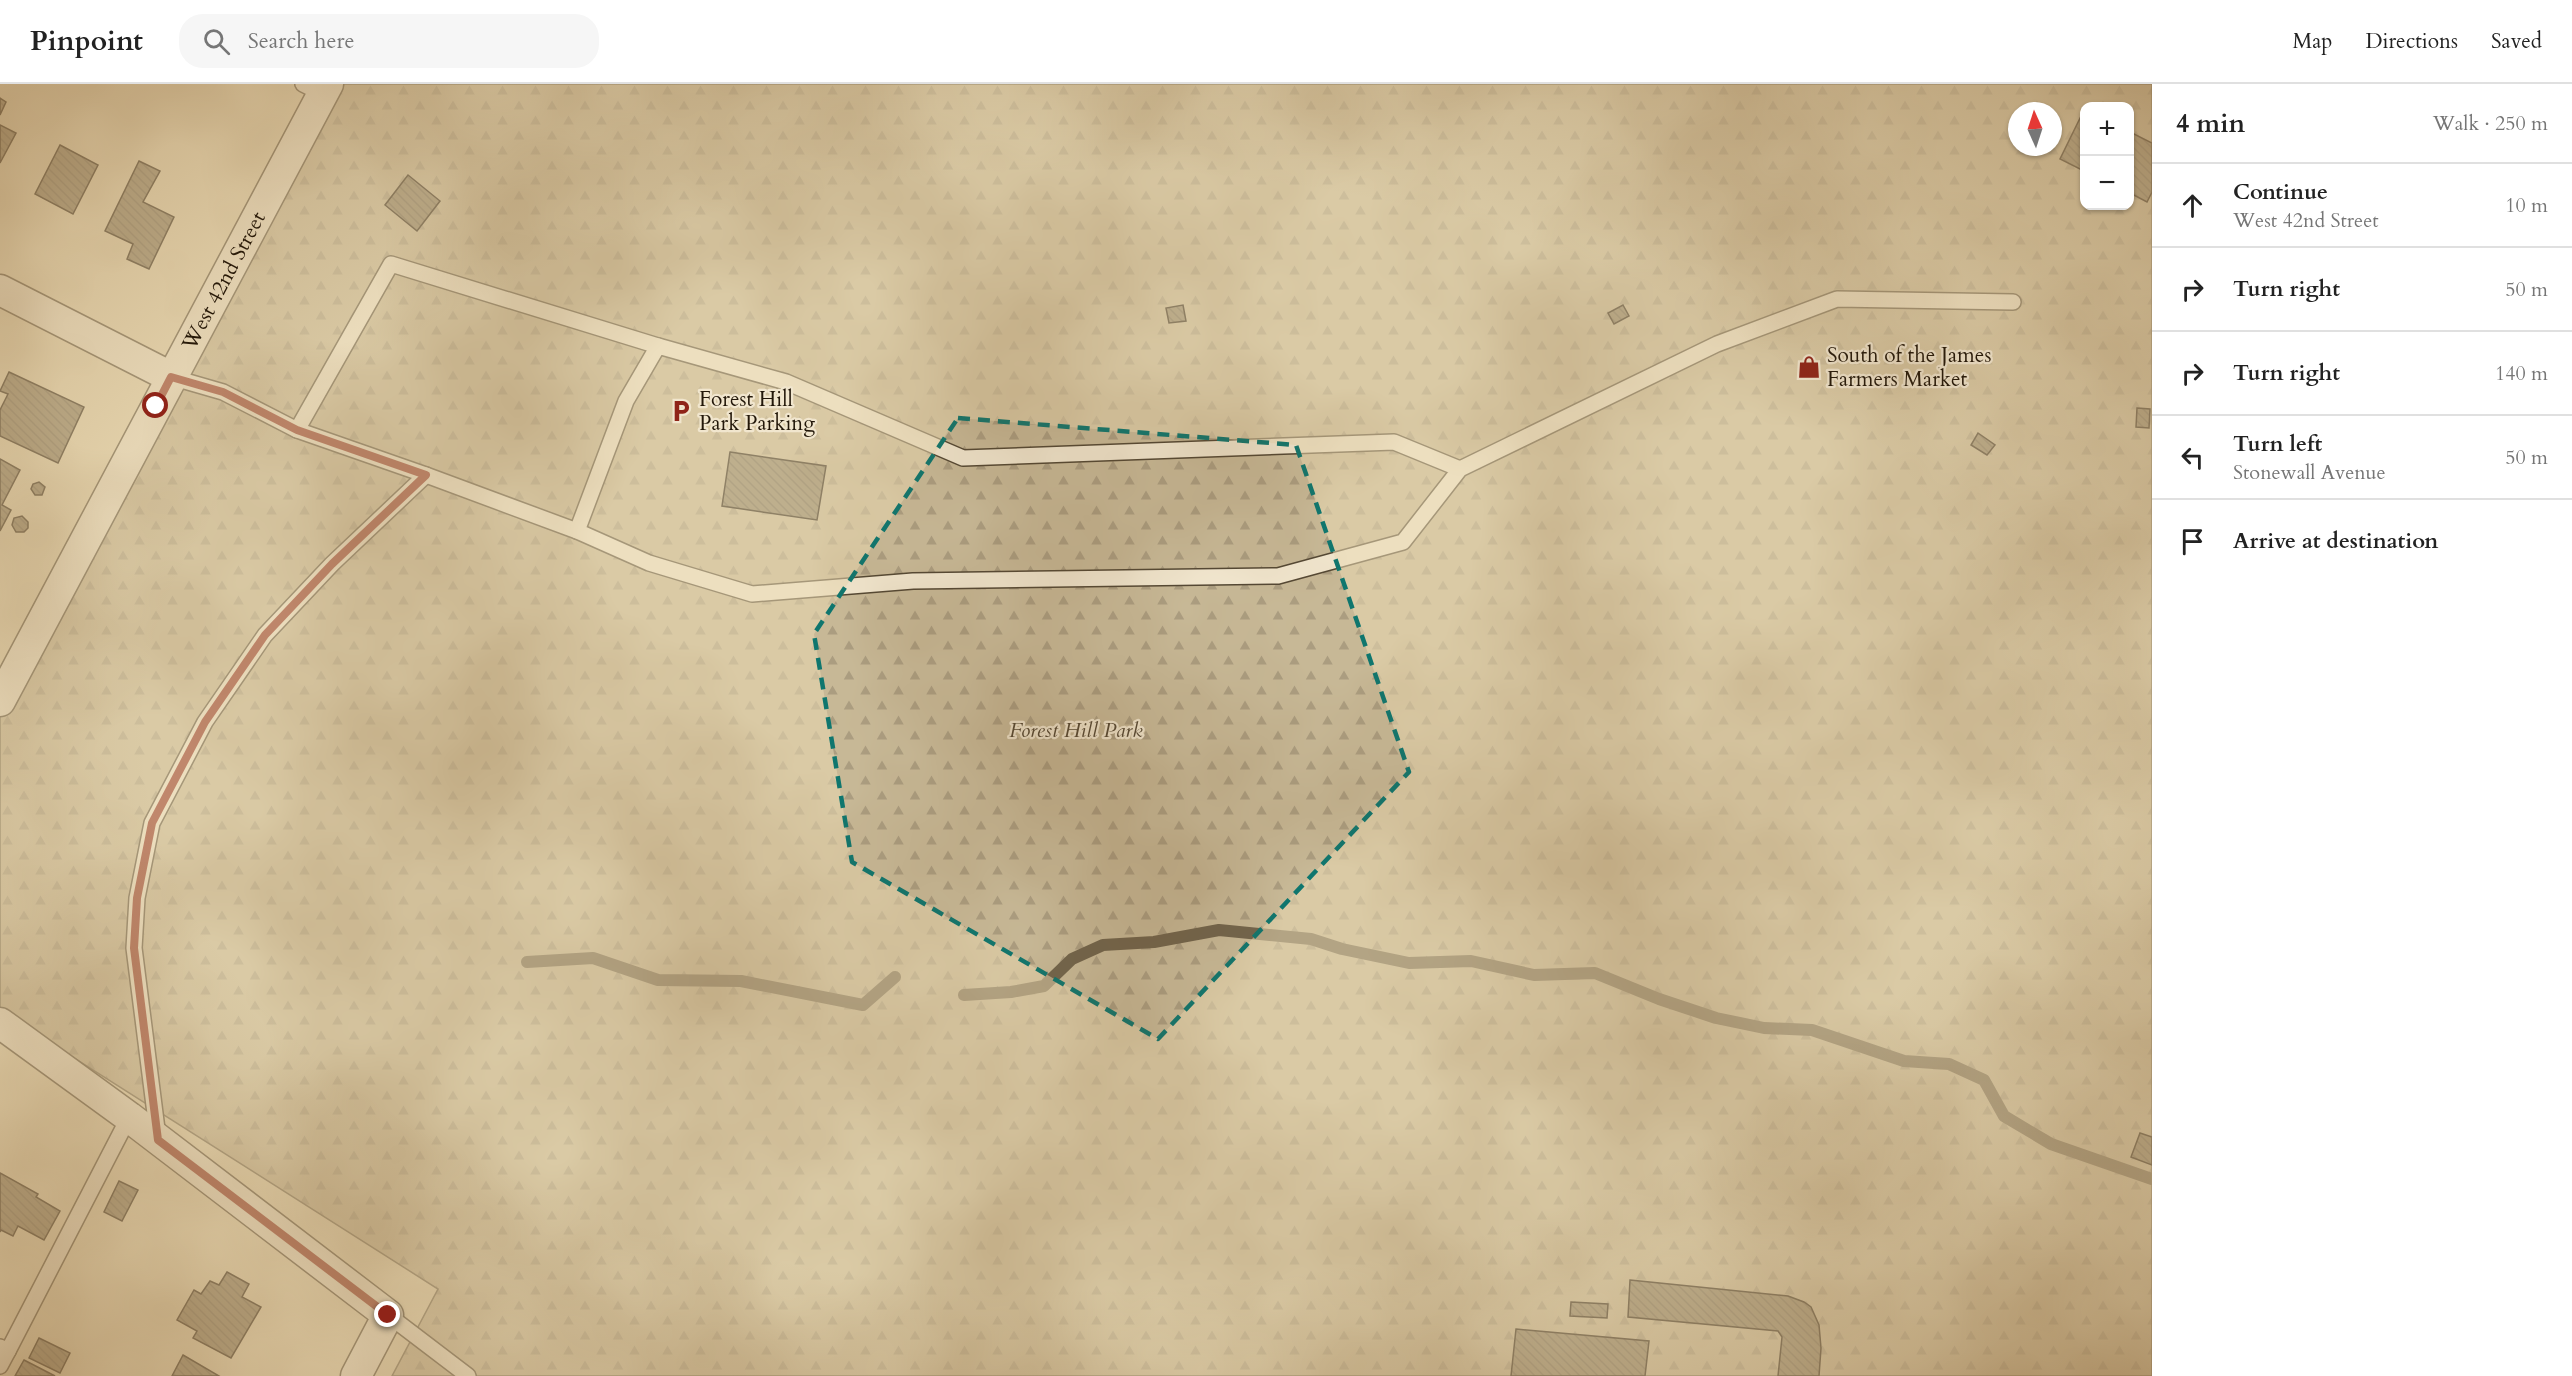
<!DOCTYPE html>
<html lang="en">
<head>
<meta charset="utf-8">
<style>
	body { margin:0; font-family:Cardo,serif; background:#f6f6f6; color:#222 }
	.controls { position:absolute; right:18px; top:18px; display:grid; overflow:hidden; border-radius:12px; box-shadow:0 2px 4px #0004 }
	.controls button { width:54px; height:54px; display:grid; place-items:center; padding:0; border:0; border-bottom:2px solid #e0e0e0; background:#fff; color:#222; font:30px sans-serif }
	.compass { position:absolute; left:2008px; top:18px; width:54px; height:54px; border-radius:50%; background:#fff; box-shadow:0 2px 4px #0004; rotate:357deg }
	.stop { position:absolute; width:18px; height:18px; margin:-14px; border:4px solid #8f2418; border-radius:50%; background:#fff }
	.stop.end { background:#8f2418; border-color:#fff; box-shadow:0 2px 6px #0008 }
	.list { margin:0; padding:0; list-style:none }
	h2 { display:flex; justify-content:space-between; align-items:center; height:78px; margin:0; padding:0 24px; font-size:26px }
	h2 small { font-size:20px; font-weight:400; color:#767676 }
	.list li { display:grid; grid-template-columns:39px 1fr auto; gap:18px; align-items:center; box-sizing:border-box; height:84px; padding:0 24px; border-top:2px solid #e0e0e0 }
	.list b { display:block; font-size:22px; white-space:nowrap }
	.list p { margin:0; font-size:20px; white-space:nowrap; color:#767676 }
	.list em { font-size:20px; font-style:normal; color:#767676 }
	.icon { flex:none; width:33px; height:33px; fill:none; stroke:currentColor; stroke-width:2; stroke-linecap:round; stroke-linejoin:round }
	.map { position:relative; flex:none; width:2152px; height:1292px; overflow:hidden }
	header { display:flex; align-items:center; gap:36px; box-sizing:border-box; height:84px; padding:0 30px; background:#fff; border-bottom:2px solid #e0e0e0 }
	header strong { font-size:28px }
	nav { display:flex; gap:33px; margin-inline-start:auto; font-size:21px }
	.search { width:420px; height:54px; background:#f6f6f6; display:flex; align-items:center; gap:15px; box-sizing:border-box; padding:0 21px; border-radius:24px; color:#767676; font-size:22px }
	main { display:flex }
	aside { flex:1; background:#fff }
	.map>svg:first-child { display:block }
	.forest { fill:url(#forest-firs); stroke:#746850; stroke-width:1.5; fill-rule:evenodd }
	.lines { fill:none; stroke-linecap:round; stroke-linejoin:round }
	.stream { stroke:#71644c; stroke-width:12 }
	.building { fill:url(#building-back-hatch); stroke:#221709; stroke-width:1.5 }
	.service-casing { stroke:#544834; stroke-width:18 }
	.minor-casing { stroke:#544834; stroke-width:33 }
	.service { stroke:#f1e6ce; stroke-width:15 }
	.minor { stroke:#f1e6ce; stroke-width:30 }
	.route { stroke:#8f2418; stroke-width:8 }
	.marked { fill:none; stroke:#0f766e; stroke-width:4.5; stroke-dasharray:12 8; stroke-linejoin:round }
	.labels { text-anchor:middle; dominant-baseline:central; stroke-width:4.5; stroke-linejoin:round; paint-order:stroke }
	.street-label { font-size:21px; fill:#221709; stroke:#f1e6ce }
	.poi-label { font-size:21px; fill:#221709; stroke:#f1e6ce; text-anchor:start }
	.park-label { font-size:21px; font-style:italic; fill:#544733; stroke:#f1e6ce }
</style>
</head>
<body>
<header>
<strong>Pinpoint</strong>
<div class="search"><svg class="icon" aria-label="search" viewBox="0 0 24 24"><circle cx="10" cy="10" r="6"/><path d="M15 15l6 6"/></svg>Search here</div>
<nav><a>Map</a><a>Directions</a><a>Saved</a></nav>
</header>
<main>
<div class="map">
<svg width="2152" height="1292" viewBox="0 0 2152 1292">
	<defs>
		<pattern id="forest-firs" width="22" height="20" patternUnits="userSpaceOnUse" patternTransform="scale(1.5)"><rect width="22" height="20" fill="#c7b896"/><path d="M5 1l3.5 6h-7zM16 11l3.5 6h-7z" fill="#ab9d80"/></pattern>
		<pattern id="building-back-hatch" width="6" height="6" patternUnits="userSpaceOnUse" patternTransform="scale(1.5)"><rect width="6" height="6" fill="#897c61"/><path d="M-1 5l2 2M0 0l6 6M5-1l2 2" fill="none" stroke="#70654e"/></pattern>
	</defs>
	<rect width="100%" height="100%" fill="#e9d9b3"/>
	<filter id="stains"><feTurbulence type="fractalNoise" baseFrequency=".00333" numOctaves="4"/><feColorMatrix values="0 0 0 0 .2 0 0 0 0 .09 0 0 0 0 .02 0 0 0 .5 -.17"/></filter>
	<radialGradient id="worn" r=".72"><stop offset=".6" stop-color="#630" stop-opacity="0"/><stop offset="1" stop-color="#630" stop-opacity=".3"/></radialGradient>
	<path class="forest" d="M328,0H2152V1292H392L438,1205L0,927V617ZM2084,22H2130V122H2084ZM2017,27H2053V63H2017Z"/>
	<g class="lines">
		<g class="stream">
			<path d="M527,878L593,874L658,896L741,897L863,921L895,893"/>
			<path d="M964,911L1011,908L1044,902L1072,875L1103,861L1154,858L1219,846L1311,855L1342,865L1409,879L1471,877L1534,891L1595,889L1659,915L1716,934L1764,944L1812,946L1904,977L1949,980L1984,996L2004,1032L2051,1060L2152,1095"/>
		</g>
	</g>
	<g class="building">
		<path d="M0,14L6,18L0,31Z"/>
		<path d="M2084,26V87L2060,75Z"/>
		<path d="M0,41L16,49L0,79Z"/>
		<path d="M2130,48L2152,59V108L2147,118L2130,109Z"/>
		<path d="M60,61L98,81L73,130L35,110Z"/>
		<path d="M139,77L160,87L143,118L174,133L149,185L127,175L133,160L105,147Z"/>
		<path d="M408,91L440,117L417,147L385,121Z"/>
		<path d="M1183,221L1186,237L1169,239L1166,224Z"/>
		<path d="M1623,221L1629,232L1614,240L1608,229Z"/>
		<path d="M9,288L84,323L58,379L0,352V326L8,310L0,307Z"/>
		<path d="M2137,324L2150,325L2149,344L2136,343Z"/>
		<path d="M1978,349L1995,361L1987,371L1971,361Z"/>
		<path d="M730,368L826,382L817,436L722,422Z"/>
		<path d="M0,375L20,386L2,421L11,426L0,447Z"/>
		<path d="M39,398L45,403L42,411H35L31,405L33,400Z"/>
		<path d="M22,432L28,438V444L24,448H16L12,441L14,434Z"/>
		<path d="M2140,1049L2152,1053V1081L2131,1073Z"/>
		<path d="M0,1089L38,1110L36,1113L60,1127L44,1156L18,1142L13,1152L1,1146L0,1148Z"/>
		<path d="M119,1097L138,1106L122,1137L104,1128Z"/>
		<path d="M227,1188L249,1200L242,1213L261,1223L231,1274L193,1254L197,1247L177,1236L194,1206L201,1210L210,1197L219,1201Z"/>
		<path d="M1630,1196L1788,1212L1804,1218L1811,1223L1819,1241L1821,1264L1819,1292H1778L1782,1253L1778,1247L1628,1233Z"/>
		<path d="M1571,1218L1608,1220L1607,1234L1570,1232Z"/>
		<path d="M1516,1245L1649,1257L1645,1292H1511Z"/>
		<path d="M39,1254L70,1269L60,1289L29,1274Z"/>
		<path d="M183,1271L219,1292H172Z"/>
		<path d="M24,1276L55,1292H15Z"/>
	</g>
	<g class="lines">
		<g class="service-casing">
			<g id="service">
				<path d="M303,0L323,10"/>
				<path d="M171,293L223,308L297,346L426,391L577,447"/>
				<path d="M297,346L391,180L658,262"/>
				<path d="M1460,385L1403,458L1278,492L913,497L752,510L649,479L577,447L626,317L658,262L786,298L963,374L1394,358L1460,385L1717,260L1837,215L2013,218"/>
				<path d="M158,1053L134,864L137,814L152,739L205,638L265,551L332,480L426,391"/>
				<path d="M388,1231L468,1292"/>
				<path d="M0,1263L8,1267L129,1033"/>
				<path d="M0,1282L8,1267"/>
			</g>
		</g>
		<g class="minor-casing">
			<g id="minor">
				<path d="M0,206L171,293"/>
				<path id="s1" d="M0,617L328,0"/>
				<path d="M0,939L129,1033L388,1231L356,1292"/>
			</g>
		</g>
		<use href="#service" class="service"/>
		<use href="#minor" class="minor"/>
	</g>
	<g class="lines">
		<path class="route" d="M156,322L171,293L223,308L297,346L426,391L332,480L265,551L205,638L152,739L137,814L134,864L158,1056L388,1231"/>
	</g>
	<path d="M0 0H2152V1292H0ZM958,334L1296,361L1409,688L1158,955L852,778L814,550Z" fill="#e9d9b3" fill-opacity=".55" fill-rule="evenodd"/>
	<path class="marked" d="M958,334L1296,361L1409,688L1158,955L852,778L814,550Z"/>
	<defs>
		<g id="shop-bare" transform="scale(1.8)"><path d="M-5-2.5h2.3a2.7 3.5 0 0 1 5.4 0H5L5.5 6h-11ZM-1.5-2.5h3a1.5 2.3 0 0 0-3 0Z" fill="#8f2418" stroke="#f1e6ce" stroke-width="2.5" paint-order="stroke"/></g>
		<g id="parking-bare" transform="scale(1.8)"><path d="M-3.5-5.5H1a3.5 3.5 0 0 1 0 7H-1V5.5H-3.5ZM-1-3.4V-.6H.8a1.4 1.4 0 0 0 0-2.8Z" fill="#8f2418" stroke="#f1e6ce" stroke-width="2.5" paint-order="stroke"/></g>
	</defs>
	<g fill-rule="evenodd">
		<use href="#shop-bare" x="1809" y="283"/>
		<use href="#parking-bare" x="681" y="327"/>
	</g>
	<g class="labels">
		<g class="street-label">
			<text stroke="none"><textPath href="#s1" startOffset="476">West 42nd Street</textPath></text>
		</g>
		<g class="poi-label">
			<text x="1827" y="271">South of the James<tspan x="1827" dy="24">Farmers Market</tspan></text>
			<text x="699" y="315">Forest Hill<tspan x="699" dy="24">Park Parking</tspan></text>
		</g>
		<g class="park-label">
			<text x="1076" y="646">Forest Hill Park</text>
		</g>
	</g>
	<rect width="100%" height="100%" filter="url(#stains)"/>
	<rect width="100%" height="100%" fill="url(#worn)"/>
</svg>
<div class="controls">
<button>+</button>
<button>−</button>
</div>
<svg class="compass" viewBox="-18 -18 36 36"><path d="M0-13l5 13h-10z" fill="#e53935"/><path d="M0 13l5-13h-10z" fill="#767676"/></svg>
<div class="stop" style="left:156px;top:322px"></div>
<div class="stop end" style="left:388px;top:1231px"></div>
</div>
<aside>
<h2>4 min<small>Walk · 250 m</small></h2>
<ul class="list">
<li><svg class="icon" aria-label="ahead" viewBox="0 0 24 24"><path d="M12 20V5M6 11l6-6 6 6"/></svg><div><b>Continue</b><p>West 42nd Street</p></div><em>10 m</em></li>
<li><svg class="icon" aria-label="right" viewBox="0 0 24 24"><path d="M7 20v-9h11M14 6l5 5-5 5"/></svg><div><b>Turn right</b></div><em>50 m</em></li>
<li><svg class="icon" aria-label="right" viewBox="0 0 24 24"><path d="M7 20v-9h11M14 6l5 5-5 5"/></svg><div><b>Turn right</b></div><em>140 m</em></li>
<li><svg class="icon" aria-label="left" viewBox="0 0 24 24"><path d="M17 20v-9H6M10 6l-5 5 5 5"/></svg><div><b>Turn left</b><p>Stonewall Avenue</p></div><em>50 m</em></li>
<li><svg class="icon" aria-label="arrive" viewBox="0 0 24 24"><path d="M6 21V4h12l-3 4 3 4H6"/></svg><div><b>Arrive at destination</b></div></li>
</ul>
</aside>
</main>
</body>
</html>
